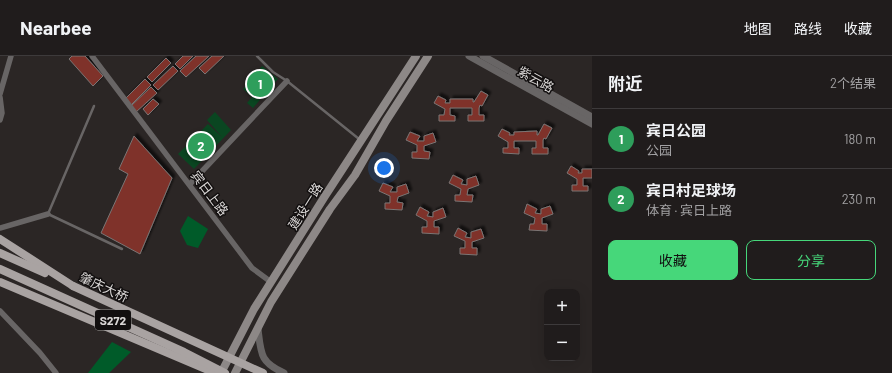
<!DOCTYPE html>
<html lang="zh">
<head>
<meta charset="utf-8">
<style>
	body { margin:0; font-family:Barlow,"Noto Sans SC",sans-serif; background:#2d2929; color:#f1f3f6 }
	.controls { position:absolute; right:12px; bottom:12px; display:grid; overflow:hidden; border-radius:8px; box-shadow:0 4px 16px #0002 }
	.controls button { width:36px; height:36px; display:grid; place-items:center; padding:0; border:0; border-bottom:1px solid #3d3a3b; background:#201c1c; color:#f1f3f6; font:20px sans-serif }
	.you { position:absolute; left:384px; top:112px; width:14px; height:14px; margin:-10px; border:3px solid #fff; border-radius:50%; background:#1a73e8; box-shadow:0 0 0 6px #1a73e833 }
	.badge { display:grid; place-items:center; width:26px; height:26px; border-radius:50%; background:#46d77a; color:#fff; font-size:13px; font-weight:700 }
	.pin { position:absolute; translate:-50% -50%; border:2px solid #fff; box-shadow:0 1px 4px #0006 }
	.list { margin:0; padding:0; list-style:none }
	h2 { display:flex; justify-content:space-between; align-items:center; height:52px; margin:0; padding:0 16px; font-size:17px }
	h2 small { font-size:13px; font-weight:400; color:#a2a1a3 }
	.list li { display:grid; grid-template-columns:26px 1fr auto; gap:12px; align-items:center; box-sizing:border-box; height:60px; padding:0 16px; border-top:1px solid #3d3a3b }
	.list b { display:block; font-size:15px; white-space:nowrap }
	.list p { margin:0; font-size:13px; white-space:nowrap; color:#a2a1a3 }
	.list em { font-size:13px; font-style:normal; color:#a2a1a3 }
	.actions { display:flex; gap:8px; padding:12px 16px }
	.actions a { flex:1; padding:9px 0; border:1px solid #46d77a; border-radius:8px; text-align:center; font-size:14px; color:#46d77a }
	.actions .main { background:#46d77a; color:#111 }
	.map { position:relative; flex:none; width:592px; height:317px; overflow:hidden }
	header { display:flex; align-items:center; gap:24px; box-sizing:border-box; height:56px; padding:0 20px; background:#201c1c; border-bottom:1px solid #3d3a3b }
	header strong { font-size:19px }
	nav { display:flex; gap:22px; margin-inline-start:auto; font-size:14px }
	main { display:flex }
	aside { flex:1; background:#201c1c }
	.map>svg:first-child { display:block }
	.green { fill:#0a4621 }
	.water { fill:#005b29 }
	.building { fill:#7f3129; stroke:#7b7574; filter:url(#shadow) }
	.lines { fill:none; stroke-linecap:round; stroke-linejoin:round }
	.service { stroke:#686565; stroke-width:2.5 }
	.minor { stroke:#686565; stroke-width:5.5 }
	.tertiary { stroke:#686565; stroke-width:7 }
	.secondary { stroke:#8d8887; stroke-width:8 }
	.primary { stroke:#a9a3a2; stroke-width:8 }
	.primary-bridge { stroke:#a9a3a2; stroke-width:8 }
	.labels { text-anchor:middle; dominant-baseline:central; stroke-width:3; stroke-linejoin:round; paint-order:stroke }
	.shield { fill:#120f0f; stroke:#9e9b9a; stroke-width:1 }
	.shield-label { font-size:12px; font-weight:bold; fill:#dad7d6 }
	.street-label { font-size:13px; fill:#dad7d6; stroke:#120f0f }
</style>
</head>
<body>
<header>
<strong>Nearbee</strong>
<nav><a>地图</a><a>路线</a><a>收藏</a></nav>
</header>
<main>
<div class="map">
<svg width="592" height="317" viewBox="0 0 592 317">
	<defs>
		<filter id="shadow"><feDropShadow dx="3" dy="-3" stdDeviation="1" flood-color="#0009"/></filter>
	</defs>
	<rect width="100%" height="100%" fill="#2b2625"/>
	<g class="green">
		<path d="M262,10L278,23L253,52L247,47L252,41L243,33Z"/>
		<path d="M215,56L231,74L194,113L178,98L208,68L222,81L207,64Z"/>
	</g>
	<g class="water">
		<path d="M188,160L208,173L198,192L187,189L180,175Z"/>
		<path d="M112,286L131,296L109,317H88Z"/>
	</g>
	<g class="building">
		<path d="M72,0H85L103,20L93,30L69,3Z"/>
		<path d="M183,0H193L180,13L175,8Z"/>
		<path d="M196,0H209L186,21L180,15Z"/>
		<path d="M212,0H224L205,18L199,12Z"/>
		<path d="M166,2L171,7L152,26L147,21Z"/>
		<path d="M173,10L178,15L158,34L153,29Z"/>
		<path d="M145,23L151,29L131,49L125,43Z"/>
		<path d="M151,31L157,37L136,56L131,50Z"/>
		<path d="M481,35L488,39L482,50L480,49L479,52V59H484V65H468V59H472V52H450V59L455,60V65H439V59H444L445,53L434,47L438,40L446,44L445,47H450V43H473V46H474Z"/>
		<path d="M153,43L159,48L148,59L143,53Z"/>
		<path d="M544,68L552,72L546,83L544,82L543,84V92H548V98H532V92H536V85H514V92H519V98L503,97V92H508V86L498,80L502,73L510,77L509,79H514V76L537,75V79H538Z"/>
		<path d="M410,76L420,80L417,85H424V80L433,77L436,86L424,90V95L430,96L429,103L412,102V96H417V89L406,84Z"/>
		<path d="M134,80L172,122L140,198L101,177L128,118L119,113Z"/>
		<path d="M571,110L579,115L578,117H582V113H592V122H583V130H588V135H572V129H577V123L567,117Z"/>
		<path d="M453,119L463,124L461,128L467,129V123L476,120L479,129L468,133L467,139H473L472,146L455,145V139H460L461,133L449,127Z"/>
		<path d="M383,127L393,131L390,136H397V131L406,128L409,137L398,141L397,146L403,147L402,154L385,153V147H390V140L379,135Z"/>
		<path d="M527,148L537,153L535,157L541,158V153L550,150L553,158L542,162V168H547V175L529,174L530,168H534L535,162L524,157Z"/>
		<path d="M420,151L429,156L427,160L433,161V156L443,152L446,161L434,165V171H439V178L422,177V171H427V165L416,159Z"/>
		<path d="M458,172L467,177L465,181L471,182V176L481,173L484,182L472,186V192H477V199L460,198V192H465V185L454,180Z"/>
	</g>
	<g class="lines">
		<g class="service">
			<path d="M257,0L273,16L287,25L359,83"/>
			<path d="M94,50L48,158L122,193"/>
		</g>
		<g class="minor">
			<path d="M92,0L252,212L271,226"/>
			<path d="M0,38L11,0"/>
			<path d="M0,41L2,57L0,64"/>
			<path d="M190,128L287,25"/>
			<path d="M0,172L48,158"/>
			<path d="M0,255L40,297L56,317"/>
		</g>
		<g class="tertiary">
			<path d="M469,0L592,68"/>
			<path d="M483,0L592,61"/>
			<path d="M258,273C261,298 260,306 284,317"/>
		</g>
		<g class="secondary">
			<path d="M221,317L254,253L325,140L416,0"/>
			<path d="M235,317L271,246L330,153L355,119L386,65L428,0"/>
		</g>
		<g class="primary">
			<path d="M0,183L73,230"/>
			<path d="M0,197L45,217"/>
			<path d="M0,226L215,317"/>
		</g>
		<g class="primary-bridge">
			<path d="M0,213L184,296L225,317"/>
			<path d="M73,230L263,317"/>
		</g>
	</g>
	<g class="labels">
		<rect class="shield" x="95" y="254" width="36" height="20" rx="3"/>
		<g class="shield-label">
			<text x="113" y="264">S272</text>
		</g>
		<g class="street-label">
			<text transform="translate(536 23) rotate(29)">紫云路</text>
			<text transform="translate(210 137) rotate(53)">宾日上路</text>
			<text transform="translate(305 150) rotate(-58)">建设一路</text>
			<text transform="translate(104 231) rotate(25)">肇庆大桥</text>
		</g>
	</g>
</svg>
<div class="controls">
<button>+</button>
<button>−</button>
</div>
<div class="you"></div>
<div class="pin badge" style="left:260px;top:28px;background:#2e9e5b">1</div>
<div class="pin badge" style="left:201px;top:90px;background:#2e9e5b">2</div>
</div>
<aside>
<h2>附近<small>2个结果</small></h2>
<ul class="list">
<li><span class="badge" style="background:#2e9e5b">1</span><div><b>宾日公园</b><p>公园</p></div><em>180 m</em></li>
<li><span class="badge" style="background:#2e9e5b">2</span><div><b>宾日村足球场</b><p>体育 · 宾日上路</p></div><em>230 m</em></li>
</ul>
<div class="actions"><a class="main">收藏</a><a>分享</a></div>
</aside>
</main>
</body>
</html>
